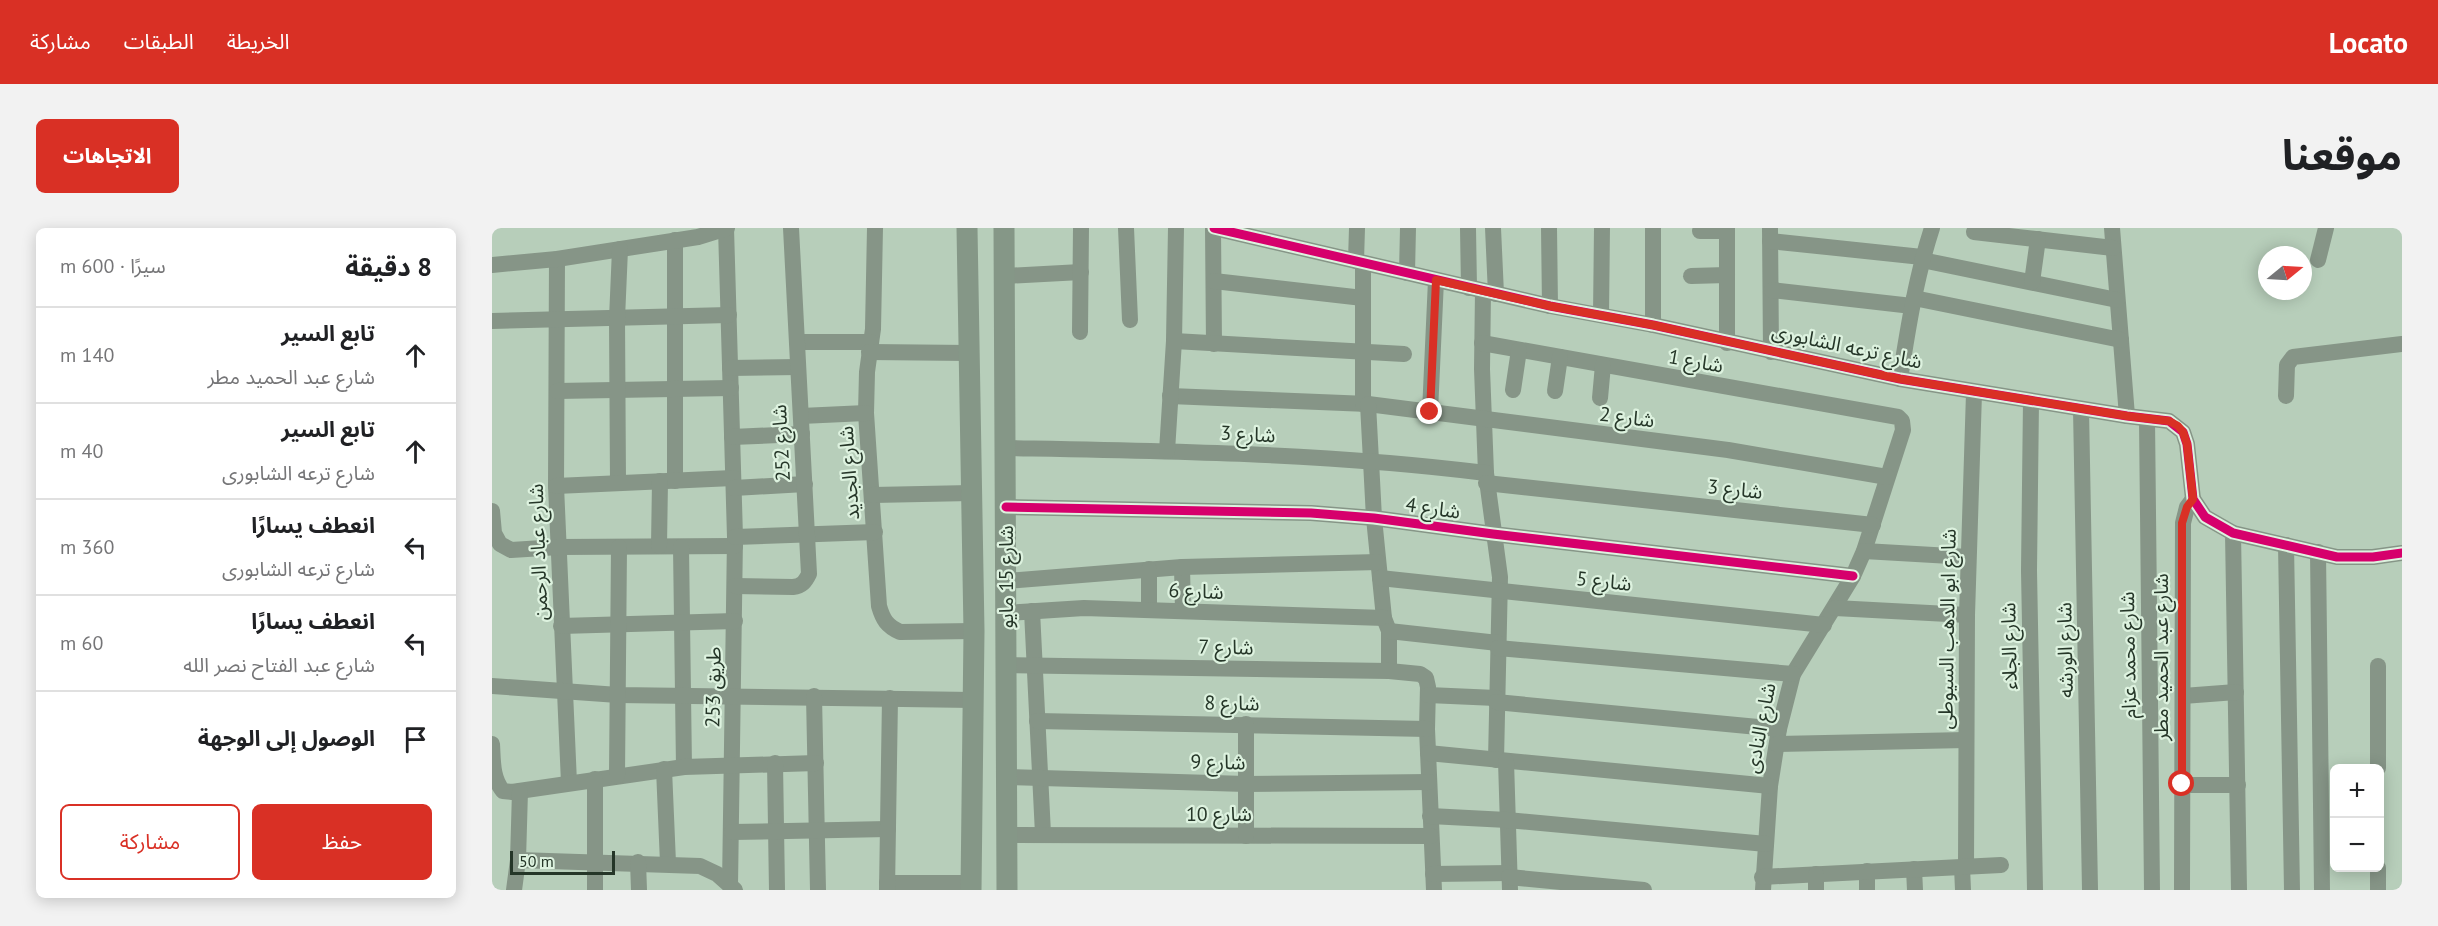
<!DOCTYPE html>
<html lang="ar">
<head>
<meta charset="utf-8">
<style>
	body { margin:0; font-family:"PT Sans","Noto Sans Arabic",sans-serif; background:#f2f2f2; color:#202124; direction:rtl }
	.controls { position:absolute; right:18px; bottom:18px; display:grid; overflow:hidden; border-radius:9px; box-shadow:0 3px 15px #0003 }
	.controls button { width:54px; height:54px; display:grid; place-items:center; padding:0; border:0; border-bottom:2px solid #e0e0e0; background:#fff; color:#202124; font:30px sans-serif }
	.compass { position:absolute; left:1766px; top:18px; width:54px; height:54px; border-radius:50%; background:#fff; box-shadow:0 3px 15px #0003; rotate:72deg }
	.scale { position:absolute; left:18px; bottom:15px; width:105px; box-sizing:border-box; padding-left:6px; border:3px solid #253628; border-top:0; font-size:16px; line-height:21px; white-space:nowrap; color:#253628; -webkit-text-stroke:4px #ddf2df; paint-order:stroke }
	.stop { position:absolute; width:18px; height:18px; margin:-14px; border:4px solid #d93025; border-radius:50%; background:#fff }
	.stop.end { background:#d93025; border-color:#fff; box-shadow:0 2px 6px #0008 }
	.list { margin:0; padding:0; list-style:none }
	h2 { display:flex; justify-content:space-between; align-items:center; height:78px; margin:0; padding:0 24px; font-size:26px }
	h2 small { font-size:20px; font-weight:400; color:#757577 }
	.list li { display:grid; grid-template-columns:39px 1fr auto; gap:18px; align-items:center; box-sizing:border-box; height:96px; padding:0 24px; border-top:2px solid #e0e0e0 }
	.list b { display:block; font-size:22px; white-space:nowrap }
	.list p { margin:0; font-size:20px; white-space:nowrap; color:#757577 }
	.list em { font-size:20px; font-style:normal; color:#757577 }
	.actions { display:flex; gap:12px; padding:18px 24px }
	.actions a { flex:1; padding:14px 0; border:2px solid #d93025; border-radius:9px; text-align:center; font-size:21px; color:#d93025 }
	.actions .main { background:#d93025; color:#fff }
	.icon { flex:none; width:33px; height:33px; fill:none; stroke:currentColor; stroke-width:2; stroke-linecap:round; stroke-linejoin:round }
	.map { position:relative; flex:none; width:1910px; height:662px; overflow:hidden; direction:ltr; border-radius:9px }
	header { display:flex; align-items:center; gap:36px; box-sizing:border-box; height:84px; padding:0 30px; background:#d93025; color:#fff }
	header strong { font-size:28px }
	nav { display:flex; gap:33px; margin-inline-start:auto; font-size:21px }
	.intro { display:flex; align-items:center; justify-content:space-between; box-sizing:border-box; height:144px; padding:0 36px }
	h1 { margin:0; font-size:42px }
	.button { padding:15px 27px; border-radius:9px; background:#d93025; color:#fff; font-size:21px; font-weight:700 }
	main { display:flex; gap:36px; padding:0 36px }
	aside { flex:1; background:#fff; border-radius:9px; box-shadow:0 3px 15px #0003 }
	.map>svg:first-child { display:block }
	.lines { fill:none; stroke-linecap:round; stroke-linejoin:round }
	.minor { stroke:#869587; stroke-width:16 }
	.major { stroke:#859787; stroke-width:21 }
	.cycleway-casing { stroke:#ddf2df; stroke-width:13 }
	.cycleway { stroke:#d6006c; stroke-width:9 }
	.route { stroke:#d93025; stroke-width:8 }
	.labels { text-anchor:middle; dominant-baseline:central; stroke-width:4.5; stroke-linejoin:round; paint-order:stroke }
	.street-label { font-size:20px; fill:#253628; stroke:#ddf2df }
</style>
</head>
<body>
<header>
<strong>Locato</strong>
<nav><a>الخريطة</a><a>الطبقات</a><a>مشاركة</a></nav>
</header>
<div class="intro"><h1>موقعنا</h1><a class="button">الاتجاهات</a></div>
<main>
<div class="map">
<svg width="1910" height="662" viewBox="0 0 1910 662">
	<rect width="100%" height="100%" fill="#b7ceba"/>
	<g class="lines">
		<g class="minor">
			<path d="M234,0L243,309L238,658"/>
			<path d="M383,0L381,101L375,144L374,185L387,378C391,392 395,398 408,404L482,403"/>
			<path d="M634,0L638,92"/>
			<path d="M721,0L722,116"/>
			<path d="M722,0L1058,78L1161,97L1408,151L1635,188L1677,193L1691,204L1695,216L1701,271L1713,289L1741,305L1845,329H1881L1910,325"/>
			<path d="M976,0L977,60"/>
			<path d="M1001,0L1004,66"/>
			<path d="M1057,0L1058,78"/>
			<path d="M1161,0V97"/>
			<path d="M1278,0L1279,124"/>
			<path d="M1620,0L1635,188"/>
			<path d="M1208,3H1235"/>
			<path d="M1482,4L1621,20"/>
			<path d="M183,12V253"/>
			<path d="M1278,13L1430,29"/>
			<path d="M65,31L64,258L77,555"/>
			<path d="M1430,32L1625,72"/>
			<path d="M1826,32L1834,0"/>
			<path d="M864,33L865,0"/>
			<path d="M0,37L65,31L206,9L235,0"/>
			<path d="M915,45L916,0"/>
			<path d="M513,48L589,44"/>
			<path d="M1199,48L1235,47"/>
			<path d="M722,53L871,70"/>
			<path d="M1540,54L1546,11"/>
			<path d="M1280,62L1420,78"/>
			<path d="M991,63L990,141L994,245L1008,349L1004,532"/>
			<path d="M1422,70L1629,112"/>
			<path d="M1109,87L1110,0"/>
			<path d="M0,93L237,87"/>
			<path d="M588,104L589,0"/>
			<path d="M682,113L912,126"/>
			<path d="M305,114H379"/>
			<path d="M990,115L1406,189L1410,193L1411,202L1372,323L1361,348L1301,446L1287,501L1278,558L1271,662"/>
			<path d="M1235,115V0"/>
			<path d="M377,124L477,125"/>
			<path d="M238,140L306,139"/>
			<path d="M1408,151C1416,100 1424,49 1440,0"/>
			<path d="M1021,162L1027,122"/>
			<path d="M65,163L239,160"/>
			<path d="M1063,163L1068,129"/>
			<path d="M678,168L876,176L1236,222L1395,249"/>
			<path d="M1794,168L1795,137L1801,129L1910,116"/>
			<path d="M1108,170L1111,137"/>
			<path d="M1539,173L1537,343L1543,662"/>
			<path d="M871,176V35"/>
			<path d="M876,176L882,290L892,390L897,403V443"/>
			<path d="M1589,181L1598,662"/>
			<path d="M938,184L944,52"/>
			<path d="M309,188L374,185"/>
			<path d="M1655,191L1660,662"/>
			<path d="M240,209L310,206"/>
			<path d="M515,220C674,223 835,225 994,245"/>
			<path d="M675,223L682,113L684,0"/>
			<path d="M126,255L125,91L128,21"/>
			<path d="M994,255L1381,297"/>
			<path d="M64,258L241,250"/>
			<path d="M242,260L313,256"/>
			<path d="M381,267L479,265"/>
			<path d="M514,279L819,285L882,290L1001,306L1361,348"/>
			<path d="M0,283L2,305L8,316L19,322L67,319L243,318"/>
			<path d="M1741,305L1747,662"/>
			<path d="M243,309L383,304"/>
			<path d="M1794,317L1800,662"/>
			<path d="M167,318L168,253"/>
			<path d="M189,319L192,539"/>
			<path d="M1372,323L1476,329"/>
			<path d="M1826,324L1830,662"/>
			<path d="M690,339L691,383"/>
			<path d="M888,350L1332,397"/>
			<path d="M514,353L690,339L886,334"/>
			<path d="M243,358L301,359C310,358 313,354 317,346L299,0"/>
			<path d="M1343,380L1475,387"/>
			<path d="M657,382V341"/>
			<path d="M540,383L551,606"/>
			<path d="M514,385L592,380L892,390"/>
			<path d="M69,398L243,393"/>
			<path d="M897,403L1006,415"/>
			<path d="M1006,420L1301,446"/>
			<path d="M514,437L897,443L928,446L934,450L936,459L935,501L942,662"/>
			<path d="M1886,438V540"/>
			<path d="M0,458L126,467L481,472"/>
			<path d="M936,467L1004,470"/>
			<path d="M322,468L326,662"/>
			<path d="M1691,468L1744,464"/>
			<path d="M1004,474L1287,501"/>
			<path d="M545,493L935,501"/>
			<path d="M0,516C1,533 0,550 11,563L20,564L192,539L324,535"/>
			<path d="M1285,516L1474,512"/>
			<path d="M936,525L1278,558"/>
			<path d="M1014,533L1018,662"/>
			<path d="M283,535L285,662"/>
			<path d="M172,541L176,635"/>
			<path d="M125,548L127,319"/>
			<path d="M514,549L754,556L937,554"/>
			<path d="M1690,557H1746"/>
			<path d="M938,588L1015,592L1274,616"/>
			<path d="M240,604L396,601"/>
			<path d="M514,607L939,608"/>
			<path d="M754,608V496"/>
			<path d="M26,632L208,638L225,646L243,662"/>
			<path d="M146,634L147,662"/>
			<path d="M1470,639L1471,662"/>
			<path d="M1474,639L1475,387L1482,165"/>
			<path d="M1886,640V662"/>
			<path d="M1422,641L1423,662"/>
			<path d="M1375,643V662"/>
			<path d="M941,646L1017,645"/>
			<path d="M1017,649L1152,662"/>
			<path d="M1270,649L1509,637"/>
			<path d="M395,655H479"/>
			<path d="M22,662L26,632L28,563"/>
			<path d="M103,662V551"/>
			<path d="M395,662L398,470"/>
			<path d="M1324,662V646"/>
			<path d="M1690,662L1691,295L1695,279L1701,271"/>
		</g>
		<g class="major">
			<path d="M475,0L482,403L479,662"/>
			<path d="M512,0L515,662"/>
		</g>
		<g class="cycleway-casing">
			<g id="cycleway">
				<path d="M722,0L1058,78L1161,97L1408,151L1635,188L1677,193L1691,204L1695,216L1701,271L1713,289L1741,305L1845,329H1881L1910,325"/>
				<path d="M514,279L819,285L882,290L1001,306L1361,348"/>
			</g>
		</g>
		<use href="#cycleway" class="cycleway"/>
	</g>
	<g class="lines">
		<path class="route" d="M938,184L944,52L1058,78L1161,97L1408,151L1635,188L1677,193L1686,198L1691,204L1695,216L1701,271L1695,279L1690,295V556"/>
	</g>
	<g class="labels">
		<g class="street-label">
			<text transform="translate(1355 118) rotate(12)">شارع ترعه الشابورى</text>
			<text transform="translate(1204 133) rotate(10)">شارع 1</text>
			<text transform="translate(1135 189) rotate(7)">شارع 2</text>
			<text transform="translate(756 206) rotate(3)">شارع 3</text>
			<text transform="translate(289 215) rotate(-93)">شارع 252</text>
			<text transform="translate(357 245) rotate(-94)">شارع الجديد</text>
			<text transform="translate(1243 261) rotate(6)">شارع 3</text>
			<text transform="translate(941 280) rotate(8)">شارع 4</text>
			<text transform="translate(46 324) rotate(-92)">شارع عباد الرحمن</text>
			<text transform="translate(514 349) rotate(-90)">شارع 15 مايو</text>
			<text transform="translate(1112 353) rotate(6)">شارع 5</text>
			<text transform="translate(704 363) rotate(2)">شارع 6</text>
			<text transform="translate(1455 401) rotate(-89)">شارع ابو الدهب السيوطى</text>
			<text transform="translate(1517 418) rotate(-91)">شارع الجلاء</text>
			<text transform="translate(734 419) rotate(1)">شارع 7</text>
			<text transform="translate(1573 422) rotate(-91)">شارع الورشه</text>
			<text transform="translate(1636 427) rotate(-91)">شارع محمد عزام</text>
			<text transform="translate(1669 429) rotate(-90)">شارع عبد الحميد مطر</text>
			<text transform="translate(221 459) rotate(-89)">طريق 253</text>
			<text transform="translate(740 475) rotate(1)">شارع 8</text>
			<text transform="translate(1268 500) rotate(-79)">شارع النادى</text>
			<text transform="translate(726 534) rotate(1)">شارع 9</text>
			<text x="727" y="586">شارع 10</text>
		</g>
	</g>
</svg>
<div class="controls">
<button>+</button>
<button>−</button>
</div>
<svg class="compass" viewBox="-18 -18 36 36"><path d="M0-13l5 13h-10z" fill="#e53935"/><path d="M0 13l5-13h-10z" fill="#757577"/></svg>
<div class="scale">50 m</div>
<div class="stop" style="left:1690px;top:556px"></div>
<div class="stop end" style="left:938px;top:184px"></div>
</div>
<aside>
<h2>8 دقيقة<small>سيرًا · 600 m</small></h2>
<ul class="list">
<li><svg class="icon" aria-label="ahead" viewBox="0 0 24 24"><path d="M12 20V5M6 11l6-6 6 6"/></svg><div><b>تابع السير</b><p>شارع عبد الحميد مطر</p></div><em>140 m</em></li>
<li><svg class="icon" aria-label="ahead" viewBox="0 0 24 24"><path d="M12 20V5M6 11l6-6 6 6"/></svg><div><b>تابع السير</b><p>شارع ترعه الشابورى</p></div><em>40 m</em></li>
<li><svg class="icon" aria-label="left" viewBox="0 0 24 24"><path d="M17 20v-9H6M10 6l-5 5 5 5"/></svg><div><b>انعطف يسارًا</b><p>شارع ترعه الشابورى</p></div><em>360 m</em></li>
<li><svg class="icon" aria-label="left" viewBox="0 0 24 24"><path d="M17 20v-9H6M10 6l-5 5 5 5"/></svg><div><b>انعطف يسارًا</b><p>شارع عبد الفتاح نصر الله</p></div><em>60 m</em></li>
<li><svg class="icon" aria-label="arrive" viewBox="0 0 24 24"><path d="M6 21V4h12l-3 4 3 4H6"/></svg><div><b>الوصول إلى الوجهة</b></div></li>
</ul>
<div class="actions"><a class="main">حفظ</a><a>مشاركة</a></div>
</aside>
</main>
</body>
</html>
